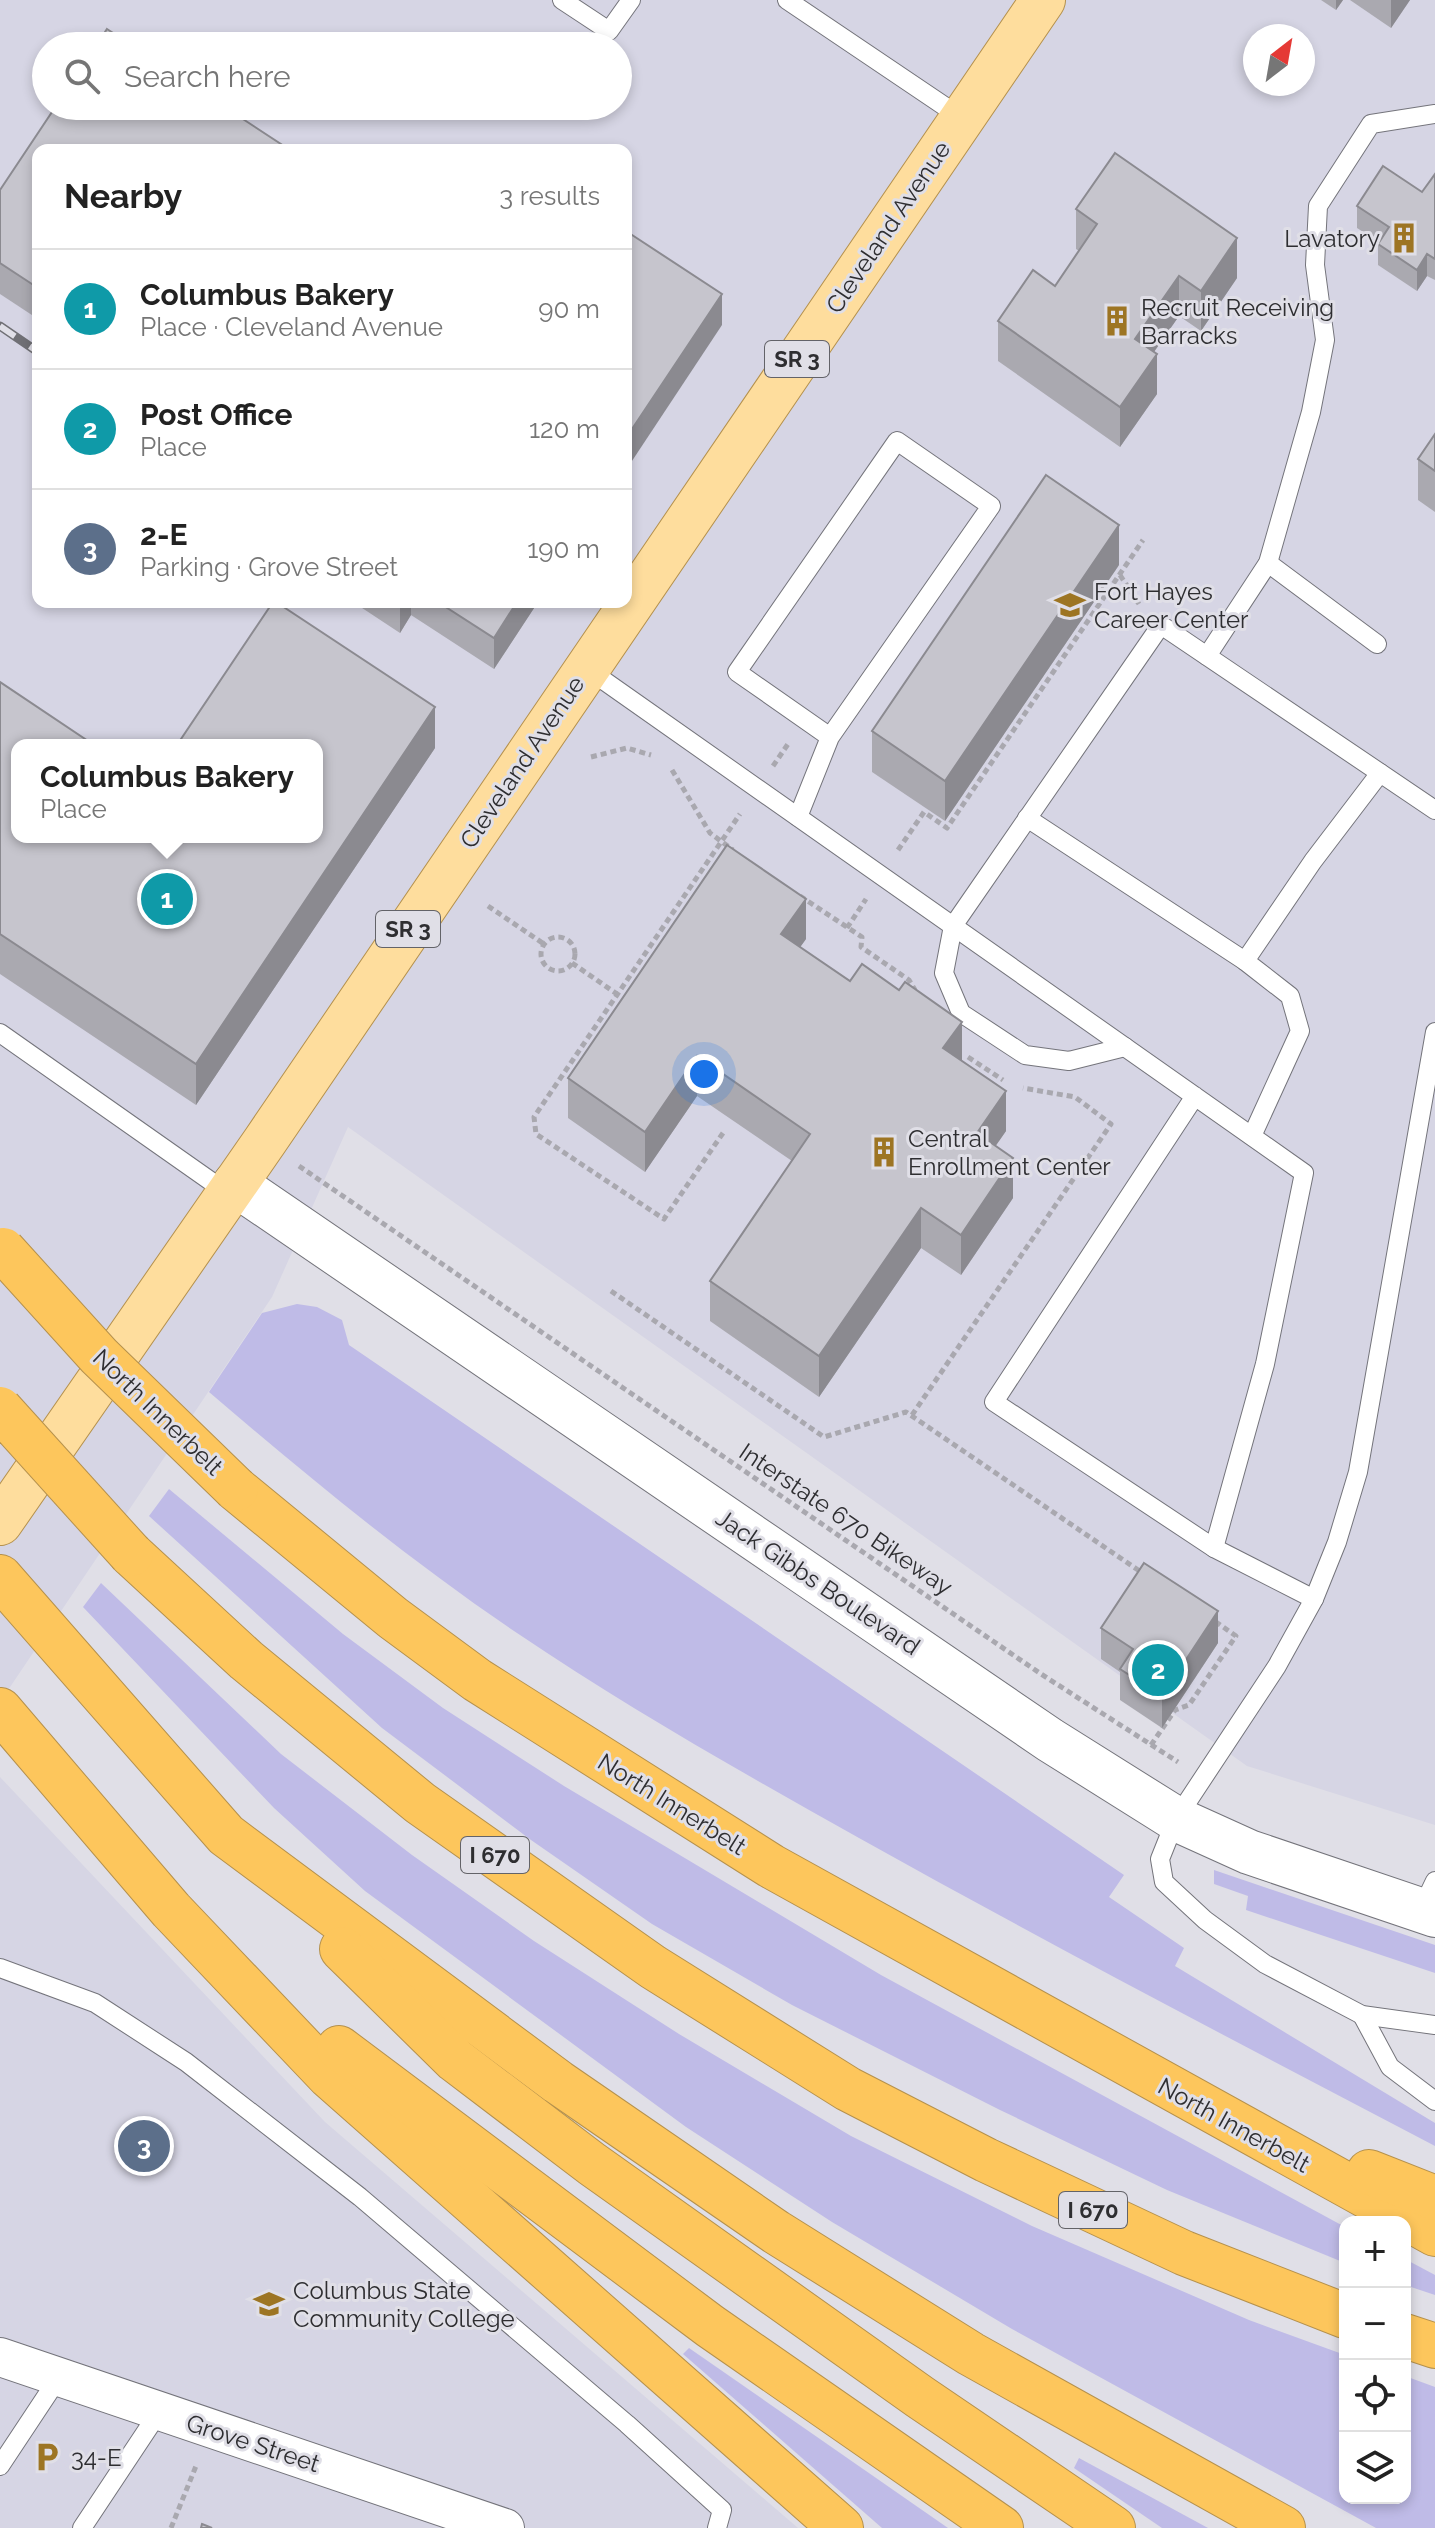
<!DOCTYPE html>
<html lang="en">
<head>
<meta charset="utf-8">
<style>
	body { margin:0; font-family:Raleway,sans-serif; background:#f6f6f6; color:#222 }
	.controls { position:absolute; right:24px; bottom:24px; display:grid; overflow:hidden; border-radius:16px; box-shadow:0 4px 12px #0003 }
	.controls button { width:72px; height:72px; display:grid; place-items:center; padding:0; border:0; border-bottom:2px solid #e0e0e0; background:#fff; color:#222; font:40px sans-serif }
	.compass { position:absolute; left:1243px; top:24px; width:72px; height:72px; border-radius:50%; background:#fff; box-shadow:0 4px 12px #0003; rotate:31deg }
	.you { position:absolute; left:704px; top:1074px; width:28px; height:28px; margin:-20px; border:6px solid #fff; border-radius:50%; background:#1a73e8; box-shadow:0 0 0 12px #1a73e833 }
	.badge { display:grid; place-items:center; width:52px; height:52px; border-radius:50%; background:#111827; color:#fff; font-size:26px; font-weight:700 }
	.pin { position:absolute; translate:-50% -50%; border:4px solid #fff; box-shadow:0 2px 8px #0006 }
	.popup { position:absolute; left:11px; top:739px; width:312px; height:104px; box-sizing:border-box; display:grid; place-content:center; border-radius:16px; background:#fff; filter:drop-shadow(0 2px 6px #0005); font-size:26px; white-space:nowrap; color:#767676 }
	.popup b { font-size:30px; color:#222 }
	.popup::after { content:''; position:absolute; left:50%; top:100%; margin-left:-16px; border:16px solid transparent; border-top-color:#fff }
	.list { margin:0; padding:0; list-style:none }
	h2 { display:flex; justify-content:space-between; align-items:center; height:104px; margin:0; padding:0 32px; font-size:34px }
	h2 small { font-size:26px; font-weight:400; color:#767676 }
	.list li { display:grid; grid-template-columns:52px 1fr auto; gap:24px; align-items:center; box-sizing:border-box; height:120px; padding:0 32px; border-top:2px solid #e0e0e0 }
	.list b { display:block; font-size:30px; white-space:nowrap }
	.list p { margin:0; font-size:26px; white-space:nowrap; color:#767676 }
	.list em { font-size:26px; font-style:normal; color:#767676 }
	.icon { flex:none; width:44px; height:44px; fill:none; stroke:currentColor; stroke-width:2; stroke-linecap:round; stroke-linejoin:round }
	.map { position:relative; flex:none; width:1435px; height:2528px; overflow:hidden }
	.search { position:absolute; background:#fff; box-shadow:0 4px 12px #0003; left:32px; top:32px; width:600px; height:88px; display:flex; align-items:center; gap:20px; box-sizing:border-box; padding:0 28px; border-radius:44px; color:#767676; font-size:30px }
	.panel { position:absolute; background:#fff; box-shadow:0 4px 12px #0003; left:32px; top:144px; width:600px; height:464px; border-radius:16px }
	.map>svg:first-child { display:block }
	.built { fill:#d6d5e4; fill-rule:evenodd }
	.green { fill:#bfbbe7 }
	.lines { fill:none; stroke-linecap:round; stroke-linejoin:round }
	.lane-casing { stroke:#74747b; stroke-width:20 }
	.street-casing { stroke:#74747b; stroke-width:40 }
	.secondary-casing { stroke:#74747b; stroke-width:46 }
	.primary-casing { stroke:#b5914d; stroke-width:46 }
	.highway-casing { stroke:#b5914d; stroke-width:46 }
	.path { stroke:#a9a8af; stroke-width:5; stroke-dasharray:6 4; stroke-linecap:butt }
	.lane { stroke:#fff; stroke-width:18 }
	.street { stroke:#fff; stroke-width:38 }
	.secondary { stroke:#fff; stroke-width:44 }
	.primary { stroke:#fedd9d; stroke-width:44 }
	.highway { stroke:#fdc65c; stroke-width:44 }
	.rail-casing { stroke:#707075; stroke-width:9 }
	.rail { stroke:#e0dfe7; stroke-width:6; stroke-dasharray:18; stroke-linecap:butt }
	.highway-bridge-casing { stroke:#b5914d; stroke-width:46; stroke-linecap:butt }
	.highway-bridge { stroke:#fdc65c; stroke-width:44 }
	.wall { fill:#aaa9b0 }
	.shaded-wall { fill:#8b8a90 }
	.building { fill:#c6c5cd; stroke:#8b8a90; stroke-width:2 }
	.labels { text-anchor:middle; dominant-baseline:central; stroke-width:6; stroke-linejoin:round; paint-order:stroke }
	.shield { fill:#e0dfe7; stroke:#636368; stroke-width:2 }
	.shield-label { font-size:22px; font-weight:bold; fill:#2e2e31 }
	.street-label { font-size:24px; fill:#2e2e31; stroke:#e0dfe7 }
	.poi-label { font-size:24px; fill:#2e2e31; stroke:#e0dfe7; text-anchor:start }
</style>
</head>
<body>
<div class="map">
<svg width="1435" height="2528" viewBox="0 0 1435 2528">
	<rect width="100%" height="100%" fill="#e0dfe7"/>
	<g class="built">
		<path d="M0,0H1435V1825L1247,1766L348,1127L272,1297L0,1702ZM1255,36H1303V84H1255ZM46,46H618V106H46ZM38,150H626V602H38ZM17,745H317V837H17Z"/>
		<path d="M0,1777L325,2122L798,2528H0Z"/>
	</g>
	<g class="green">
		<path d="M297,1304L317,1307L342,1320L349,1345L1124,1875L1109,1897L1184,1948L1175,1966L1435,2123V2146C1242,2045 1049,1944 859,1838C743,1773 628,1708 517,1633C409,1560 308,1477 209,1392L262,1313Z"/>
		<path d="M169,1489L343,1634L443,1708L564,1786L881,1975L1345,2227V2263L1167,2190L1000,2110L792,2005L652,1924L531,1840L382,1728L149,1516Z"/>
		<path d="M101,1583L281,1754L412,1855L534,1941L679,2034L851,2136L1032,2226L1249,2320L1345,2355V2498H1405V2376L1435,2387V2528H1376L1012,2329L832,2222L686,2127L365,1891L274,1808L83,1607Z"/>
		<path d="M1214,1870L1435,1945V1973L1246,1910L1248,1896L1214,1884Z"/>
		<path d="M1405,2259L1435,2275V2295L1405,2285Z"/>
		<path d="M689,2348L948,2528H882L683,2354Z"/>
		<path d="M1079,2458L1208,2528H1162L1074,2468Z"/>
	</g>
	<g class="lines">
		<g class="lane-casing">
			<g id="lane">
				<path d="M562,0L609,31L631,0"/>
				<path d="M787,0L962,118"/>
				<path d="M1268,563L1377,644"/>
				<path d="M1207,656L1268,563L1311,412L1325,340L1315,265L1318,206L1371,124L1435,114"/>
				<path d="M586,668C825,838 1066,1004 1304,1173L1265,1364L1214,1548L994,1402L1195,1096"/>
				<path d="M798,817L830,737L991,506L897,441L737,672L830,737"/>
				<path d="M1027,818L1245,961"/>
				<path d="M1435,1032L1358,1472L1337,1542L1314,1599L1277,1666L1176,1819L1160,1859L1164,1882L1205,1920L1265,1964L1362,2015L1435,2025"/>
				<path d="M0,1033L229,1194"/>
				<path d="M1125,1047L1069,1061L1025,1055L961,1013L944,973L953,926L1161,625L1435,810"/>
				<path d="M1252,1136L1300,1031L1290,996L1245,961L1313,861L1380,773"/>
				<path d="M1214,1548L1314,1599"/>
				<path d="M1421,1910L1435,1881"/>
				<path d="M0,1968L95,2003L186,2062L360,2197L627,2424L722,2510L717,2528"/>
				<path d="M1362,2015L1390,2067L1435,2101"/>
				<path d="M0,2466L59,2377"/>
				<path d="M82,2528L159,2412"/>
			</g>
		</g>
		<g class="street-casing">
			<path id="street" d="M0,2357L505,2528"/>
		</g>
		<g class="secondary-casing">
			<path id="secondary" d="M235,1184L1050,1740L1176,1819L1249,1852L1435,1915"/>
		</g>
		<g class="primary-casing">
			<path id="primary" d="M0,1523L265,1141L1043,0"/>
		</g>
		<g class="highway-casing">
			<g id="highway">
				<path d="M236,1489L393,1618L477,1680L771,1866L1435,2234"/>
				<path d="M131,1554L246,1660L420,1803L653,1967L848,2089L986,2160L1184,2253L1345,2316"/>
				<path d="M0,1577L226,1835L558,2082L776,2232L971,2354L1283,2528"/>
				<path d="M0,1710L171,1910L329,2076L841,2528"/>
				<path d="M342,1949L455,2060L592,2164L920,2397L1113,2528"/>
				<path d="M339,2048L710,2326L1001,2528"/>
				<path d="M1369,2172L1435,2198"/>
				<path d="M1405,2336L1435,2346"/>
			</g>
		</g>
		<g class="path">
			<path d="M1120,575L1139,604"/>
			<path d="M591,757L627,748L651,755"/>
			<path d="M773,766L788,744"/>
			<path d="M672,770L710,833L733,850"/>
			<path d="M898,850L924,812L947,828L1143,540"/>
			<path d="M800,896L862,937L861,947L909,980L915,990"/>
			<path d="M488,906L544,944"/>
			<path d="M847,928L866,899"/>
			<circle cx="558" cy="954" r="17"/>
			<path d="M572,963L617,994"/>
			<path d="M968,1057L1003,1080"/>
			<path d="M723,1133L664,1219L536,1134L534,1117L740,814"/>
			<path d="M299,1166L1041,1674L1178,1762"/>
			<path d="M611,1291L824,1437L906,1412L1144,1574"/>
			<path d="M912,1415L1111,1124L1075,1097L1023,1088"/>
			<path d="M1151,1745L1175,1710L1189,1705L1236,1636L1216,1622"/>
			<path d="M171,2528L196,2466"/>
		</g>
		<use href="#lane" class="lane"/>
		<use href="#street" class="street"/>
		<use href="#secondary" class="secondary"/>
		<use href="#primary" class="primary"/>
		<use href="#highway" class="highway"/>
		<g class="rail-casing">
			<path id="rail" d="M0,326L38,352"/>
		</g>
		<use href="#rail" class="rail"/>
		<g class="highway-bridge-casing">
			<g id="highway-bridge">
				<path d="M3,1250L99,1356L236,1489"/>
				<path d="M0,1409L131,1554"/>
			</g>
		</g>
		<use href="#highway-bridge" class="highway-bridge"/>
	</g>
	<g class="wall">
		<path d="M1321,0H1343L1336,10Z"/>
		<path d="M1350,0H1410L1391,28Z"/>
		<path d="M38,150V319L0,294V190Z"/>
		<path d="M1435,174V280L1427,276L1417,291L1378,265V244L1379,242L1357,228V206L1422,192Z"/>
		<path d="M1076,209L1237,278L1201,331L1179,316L1154,352L1157,394L1120,447L998,361V321L1055,286L1079,251L1076,249Z"/>
		<path d="M1435,434V512L1418,500V459Z"/>
		<path d="M1119,565L945,821L872,772V731Z"/>
		<path d="M353,602H538L494,669L411,615L400,633Z"/>
		<path d="M0,682L17,837L435,748L196,1105L0,974Z"/>
		<path d="M806,939L800,947L1006,1131L995,1146L1013,1198L961,1275L921,1248L819,1397L710,1321V1281L792,1161L697,1096L645,1172L568,1118V1078Z"/>
		<path d="M1101,1628L1218,1643L1162,1728L1120,1700V1672L1101,1659Z"/>
	</g>
	<g class="shaded-wall">
		<path d="M1336,0H1343L1336,10Z"/>
		<path d="M1391,0H1410L1391,28Z"/>
		<path d="M1237,238V278L1201,331V291Z"/>
		<path d="M1427,254V276L1417,291V270Z"/>
		<path d="M1179,276V316L1135,379V339Z"/>
		<path d="M722,294V325L626,470V438Z"/>
		<path d="M1157,354V394L1120,447V407Z"/>
		<path d="M1119,525V565L945,821V781Z"/>
		<path d="M400,602H411V615L400,633Z"/>
		<path d="M517,602H538L494,669V638Z"/>
		<path d="M435,707V748L196,1105V1064Z"/>
		<path d="M806,899V939L781,974V934Z"/>
		<path d="M962,1022V1062L943,1048Z"/>
		<path d="M697,1056V1096L645,1172V1132Z"/>
		<path d="M1006,1091V1131L977,1173V1133Z"/>
		<path d="M1013,1158V1198L961,1275V1235Z"/>
		<path d="M921,1208V1248L819,1397V1356Z"/>
		<path d="M1218,1611V1643L1162,1728V1696Z"/>
	</g>
	<g class="building">
		<path d="M107,29L133,46H96Z"/>
		<path d="M56,106H223L290,150H38V288L0,263V190Z"/>
		<path d="M1115,153L1237,238L1201,291L1179,276L1135,339L1157,354L1120,407L998,321L1033,270L1055,286L1097,224L1076,209Z"/>
		<path d="M1383,166L1422,192L1435,174V259L1427,254L1417,270L1378,244L1389,227L1357,206Z"/>
		<path d="M626,231L722,294L626,438Z"/>
		<path d="M1435,434V471L1418,459Z"/>
		<path d="M1046,475L1119,525L945,781L872,731Z"/>
		<path d="M273,602H276L435,707L196,1064L0,934V682L94,745H17V837H317V745H177Z"/>
		<path d="M438,602H517L494,638Z"/>
		<path d="M727,845L806,899L781,934L850,981L862,964L899,990L905,982L962,1022L943,1048L1006,1091L977,1133L1013,1158L961,1235L921,1208L819,1356L710,1281L810,1134L697,1056L645,1132L568,1078Z"/>
		<path d="M1144,1563L1218,1611L1162,1696L1120,1669L1133,1649L1101,1628Z"/>
		<path d="M202,2524L212,2528H201Z"/>
	</g>
	<defs>
		<g id="building-bare" transform="scale(2.4)"><path d="M-4-6H4V6H1V3H-1V6H-4ZM-2.5-4.3h1.7v1.8h-1.7ZM.8-4.3h1.7v1.8H.8ZM-2.5-1h1.7V.8h-1.7ZM.8-1h1.7V.8H.8Z" fill="#9d7523" stroke="#e0dfe7" stroke-width="2.5" paint-order="stroke"/></g>
		<g id="school-bare" transform="scale(2.4)"><path d="M0-5L7-2L0 1L-7-2ZM-4 1L0 2.5L4 1V4Q0 6-4 4Z" fill="#9d7523" stroke="#e0dfe7" stroke-width="2.5" paint-order="stroke"/></g>
		<g id="university-bare" transform="scale(2.4)"><path d="M0-5L7-2L0 1L-7-2ZM-4 1L0 2.5L4 1V4Q0 6-4 4Z" fill="#9d7523" stroke="#e0dfe7" stroke-width="2.5" paint-order="stroke"/></g>
		<g id="parking-bare" transform="scale(2.4)"><path d="M-3.5-5.5H1a3.5 3.5 0 0 1 0 7H-1V5.5H-3.5ZM-1-3.4V-.6H.8a1.4 1.4 0 0 0 0-2.8Z" fill="#9d7523" stroke="#e0dfe7" stroke-width="2.5" paint-order="stroke"/></g>
	</defs>
	<g fill-rule="evenodd">
		<use href="#building-bare" x="1404" y="238"/>
		<use href="#building-bare" x="1117" y="321"/>
		<use href="#school-bare" x="1070" y="605"/>
		<use href="#building-bare" x="884" y="1152"/>
		<use href="#university-bare" x="269" y="2304"/>
		<use href="#parking-bare" x="47" y="2457"/>
	</g>
	<g class="labels">
		<g class="shield">
			<rect x="765" y="341" width="64" height="36" rx="6"/>
			<rect x="376" y="911" width="64" height="36" rx="6"/>
			<rect x="461" y="1837" width="68" height="36" rx="6"/>
			<rect x="1059" y="2192" width="68" height="36" rx="6"/>
		</g>
		<g class="shield-label">
			<text x="797" y="359">SR 3</text>
			<text x="408" y="929">SR 3</text>
			<text x="495" y="1855">I 670</text>
			<text x="1093" y="2210">I 670</text>
		</g>
		<g class="street-label">
			<text transform="translate(888 227) rotate(-56)">Cleveland Avenue</text>
			<text transform="translate(522 762) rotate(-56)">Cleveland Avenue</text>
			<text transform="translate(158 1412) rotate(44)">North Innerbelt</text>
			<text transform="translate(846 1519) rotate(34)">Interstate 670 Bikeway</text>
			<text transform="translate(818 1582) rotate(34)">Jack Gibbs Boulevard</text>
			<text transform="translate(672 1804) rotate(32)">North Innerbelt</text>
			<text transform="translate(1234 2125) rotate(29)">North Innerbelt</text>
			<text transform="translate(253 2443) rotate(18)">Grove Street</text>
		</g>
		<g class="poi-label">
			<text x="1380" y="238" text-anchor="end">Lavatory</text>
			<text x="1141" y="307">Recruit Receiving<tspan x="1141" dy="28">Barracks</tspan></text>
			<text x="1094" y="591">Fort Hayes<tspan x="1094" dy="28">Career Center</tspan></text>
			<text x="908" y="1138">Central<tspan x="908" dy="28">Enrollment Center</tspan></text>
			<text x="293" y="2290">Columbus State<tspan x="293" dy="28">Community College</tspan></text>
			<text x="71" y="2457">34-E</text>
		</g>
	</g>
</svg>
<div class="controls">
<button>+</button>
<button>−</button>
<button><svg class="icon" aria-label="locate" viewBox="0 0 24 24"><circle cx="12" cy="12" r="6"/><path d="M12 2v4M12 18v4M2 12h4M18 12h4"/></svg></button>
<button><svg class="icon" aria-label="layers" viewBox="0 0 24 24"><path d="M12 4l9 5-9 5-9-5zM3 14l9 5 9-5"/></svg></button>
</div>
<svg class="compass" viewBox="-18 -18 36 36"><path d="M0-13l5 13h-10z" fill="#e53935"/><path d="M0 13l5-13h-10z" fill="#767676"/></svg>
<div class="you"></div>
<div class="pin badge" style="left:167px;top:899px;background:#0f9aa8">1</div>
<div class="popup"><b>Columbus Bakery</b>Place</div>
<div class="pin badge" style="left:1158px;top:1670px;background:#0f9aa8">2</div>
<div class="pin badge" style="left:144px;top:2146px;background:#5c6f8a">3</div>
<div class="search"><svg class="icon" aria-label="search" viewBox="0 0 24 24"><circle cx="10" cy="10" r="6"/><path d="M15 15l6 6"/></svg>Search here</div>
<section class="panel">
<h2>Nearby<small>3 results</small></h2>
<ul class="list">
<li><span class="badge" style="background:#0f9aa8">1</span><div><b>Columbus Bakery</b><p>Place · Cleveland Avenue</p></div><em>90 m</em></li>
<li><span class="badge" style="background:#0f9aa8">2</span><div><b>Post Office</b><p>Place</p></div><em>120 m</em></li>
<li><span class="badge" style="background:#5c6f8a">3</span><div><b>2-E</b><p>Parking · Grove Street</p></div><em>190 m</em></li>
</ul>
</section>
</div>
</body>
</html>
